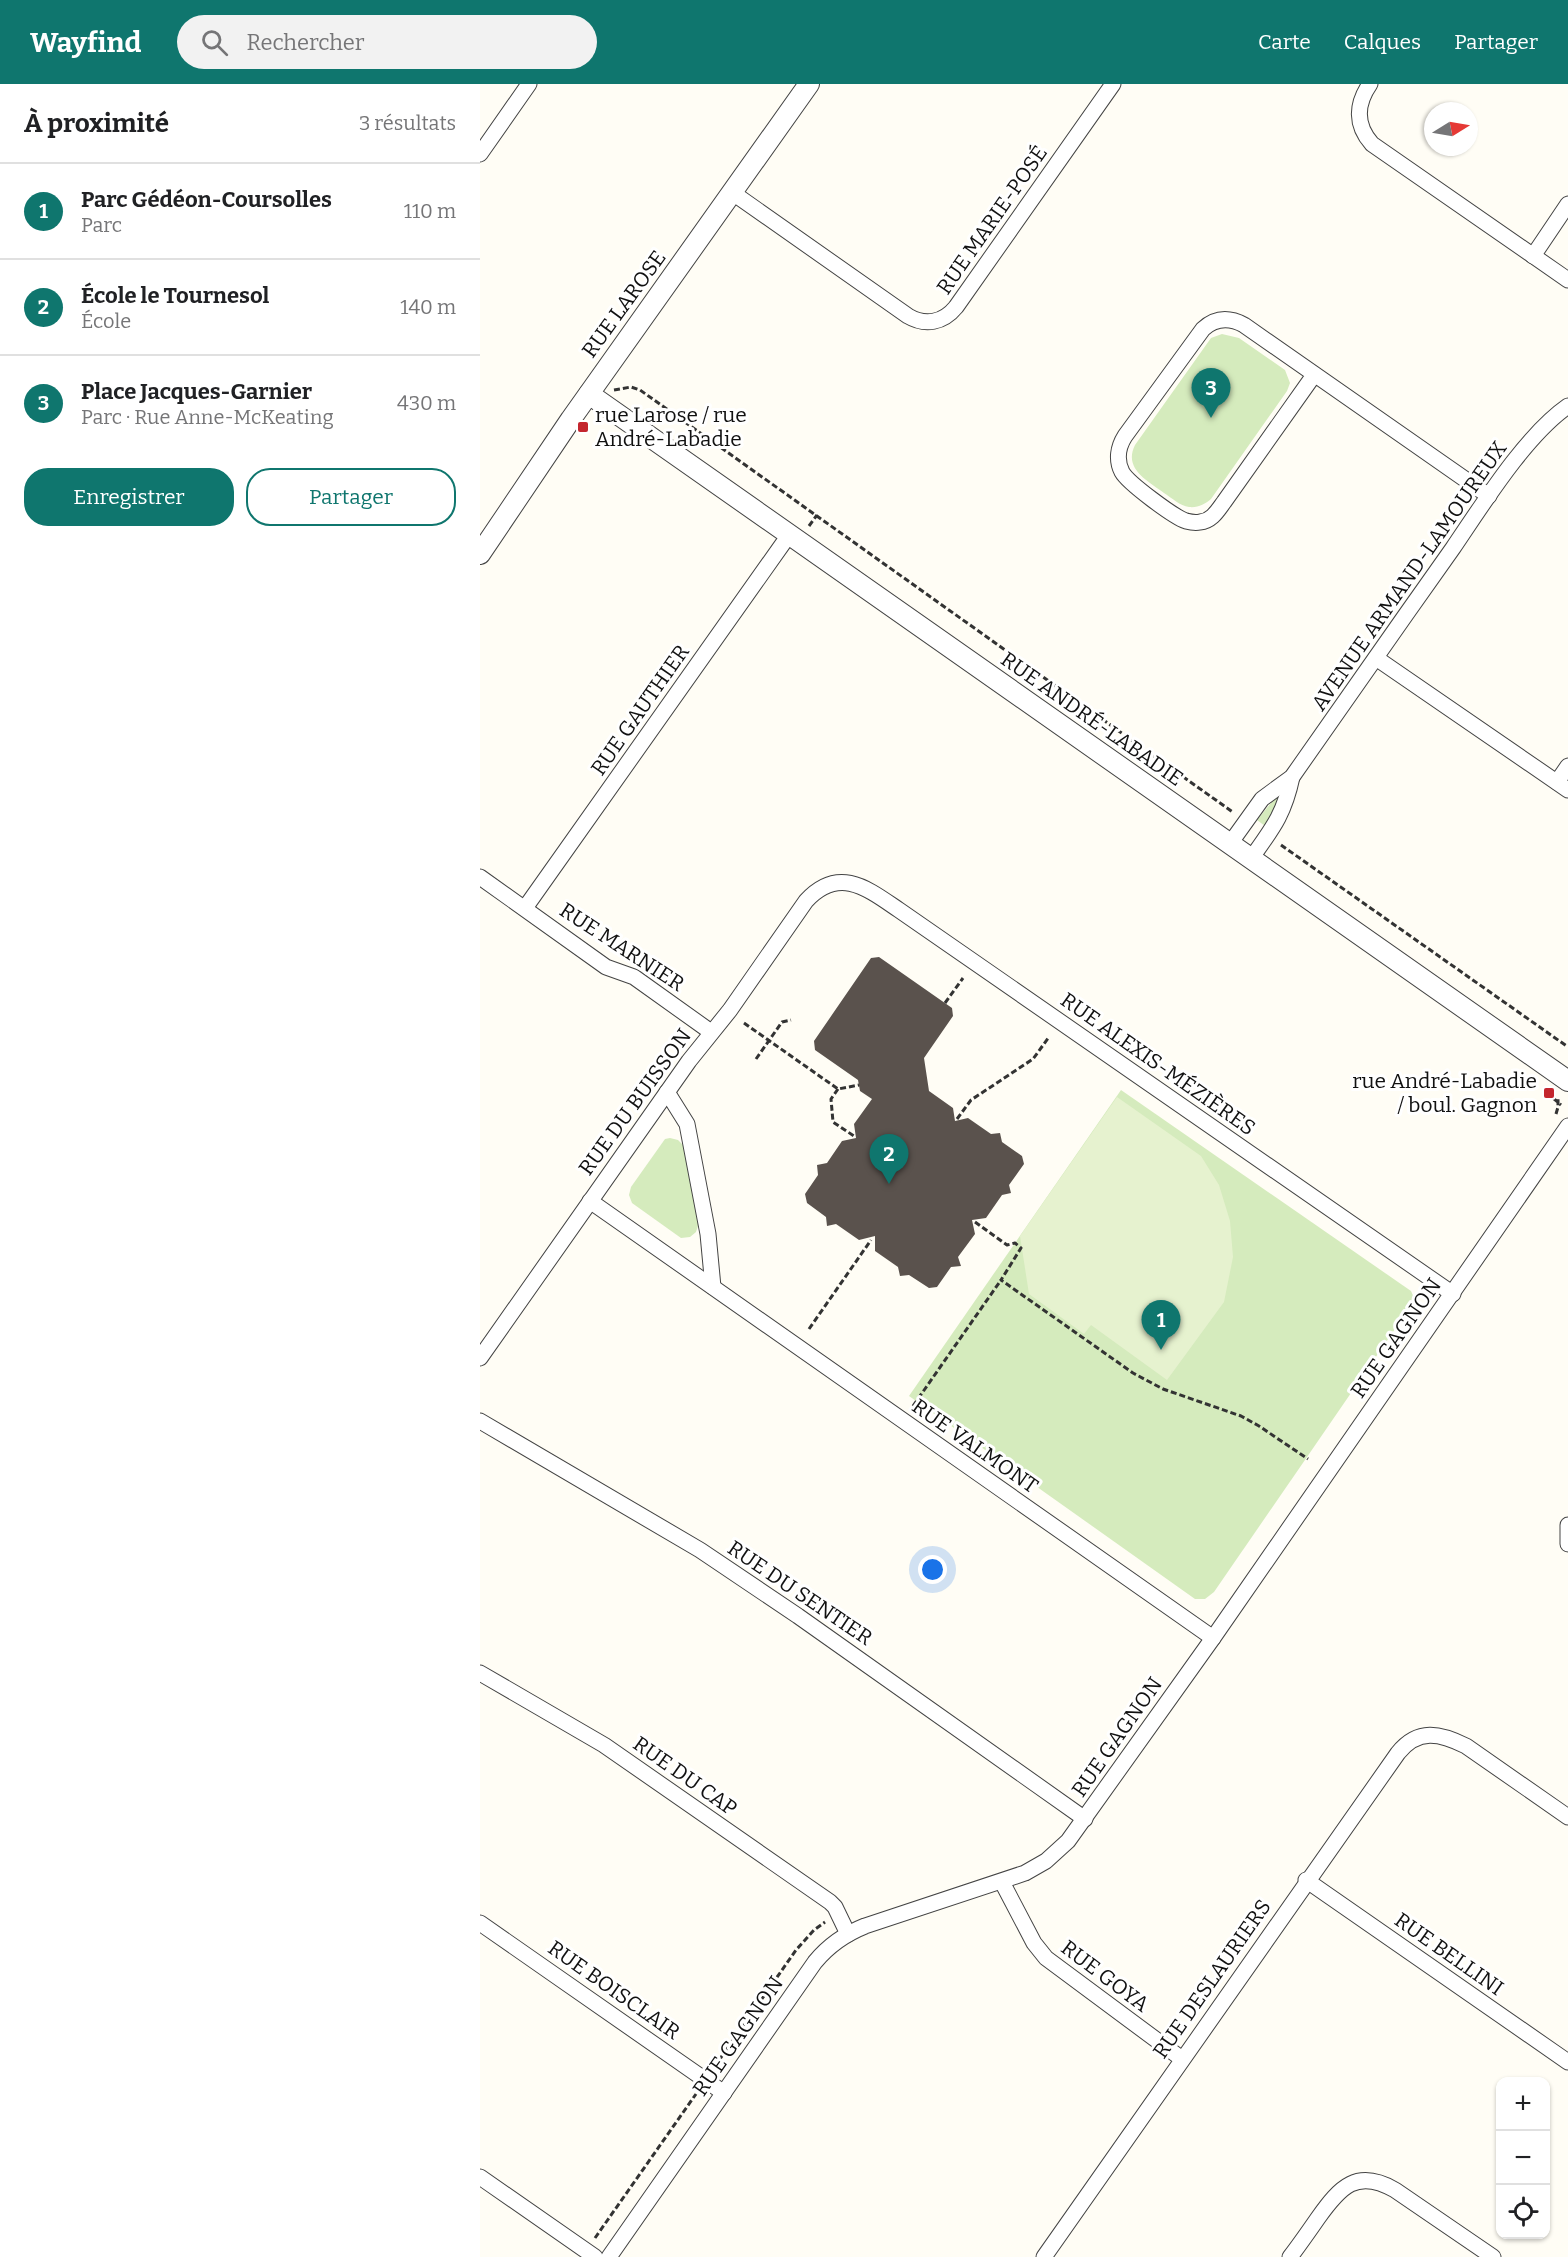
<!DOCTYPE html>
<html lang="fr">
<head>
<meta charset="utf-8">
<style>
	body { margin:0; font-family:Bitter,serif; background:#f2f2f2; color:#202124 }
	.controls { position:absolute; right:18px; bottom:18px; display:grid; overflow:hidden; border-radius:12px; box-shadow:0 2px 4px #0004 }
	.controls button { width:54px; height:54px; display:grid; place-items:center; padding:0; border:0; border-bottom:2px solid #e0e0e0; background:#fff; color:#202124; font:30px sans-serif }
	.compass { position:absolute; left:944px; top:18px; width:54px; height:54px; border-radius:50%; background:#fff; box-shadow:0 2px 4px #0004; rotate:79deg }
	.you { position:absolute; left:453px; top:1486px; width:21px; height:21px; margin:-15px; border:4px solid #fff; border-radius:50%; background:#1a73e8; box-shadow:0 0 0 9px #1a73e833 }
	.badge { display:grid; place-items:center; width:39px; height:39px; border-radius:50%; background:#0f766e; color:#fff; font-size:20px; font-weight:700 }
	.pin { position:absolute; translate:-50% -50px; filter:drop-shadow(0 2px 3px #0008) }
	.pin::after { content:''; position:absolute; top:32px; width:21px; height:18px; background:inherit; clip-path:polygon(0 0,100% 0,50% 100%) }
	.list { margin:0; padding:0; list-style:none }
	h2 { display:flex; justify-content:space-between; align-items:center; height:78px; margin:0; padding:0 24px; font-size:26px }
	h2 small { font-size:20px; font-weight:400; color:#757577 }
	.list li { display:grid; grid-template-columns:39px 1fr auto; gap:18px; align-items:center; box-sizing:border-box; height:96px; padding:0 24px; border-top:2px solid #e0e0e0 }
	.list b { display:block; font-size:22px; white-space:nowrap }
	.list p { margin:0; font-size:20px; white-space:nowrap; color:#757577 }
	.list em { font-size:20px; font-style:normal; color:#757577 }
	.actions { display:flex; gap:12px; padding:18px 24px }
	.actions a { flex:1; padding:14px 0; border:2px solid #0f766e; border-radius:24px; text-align:center; font-size:21px; color:#0f766e }
	.actions .main { background:#0f766e; color:#fff }
	.icon { flex:none; width:33px; height:33px; fill:none; stroke:currentColor; stroke-width:2; stroke-linecap:round; stroke-linejoin:round }
	.map { position:relative; flex:none; width:1088px; height:2173px; overflow:hidden }
	header { display:flex; align-items:center; gap:36px; box-sizing:border-box; height:84px; padding:0 30px; background:#0f766e; color:#fff }
	header strong { font-size:28px }
	nav { display:flex; gap:33px; margin-inline-start:auto; font-size:21px }
	.search { width:420px; height:54px; background:#f2f2f2; display:flex; align-items:center; gap:15px; box-sizing:border-box; padding:0 21px; border-radius:33px; color:#757577; font-size:22px }
	main { display:flex }
	aside { flex:1; background:#fff }
	.map>svg:first-child { display:block }
	.green { fill:#d5ebbd }
	.pitch { fill:#e6f2cf }
	.building { fill:#5a524d }
	.lines { fill:none; stroke-linecap:round; stroke-linejoin:round }
	.minor-casing { stroke:#444; stroke-width:17 }
	.tertiary-casing { stroke:#444; stroke-width:22 }
	.path { stroke:#333; stroke-width:3; stroke-dasharray:6 3; stroke-linecap:butt }
	.minor { stroke:#fff; stroke-width:15 }
	.tertiary { stroke:#fff; stroke-width:20 }
	.poi-dot { fill:#c4262e; stroke:#fff; stroke-width:2 }
	.labels { text-anchor:middle; dominant-baseline:central; stroke-width:6; stroke-linejoin:round; paint-order:stroke }
	.street-label { font-size:21px; fill:#111; stroke:#fff }
	.poi-label { font-size:21px; fill:#111; stroke:#fff; text-anchor:start }
</style>
</head>
<body>
<header>
<strong>Wayfind</strong>
<div class="search"><svg class="icon" aria-label="search" viewBox="0 0 24 24"><circle cx="10" cy="10" r="6"/><path d="M15 15l6 6"/></svg>Rechercher</div>
<nav><a>Carte</a><a>Calques</a><a>Partager</a></nav>
</header>
<main>
<aside>
<h2>À proximité<small>3 résultats</small></h2>
<ul class="list">
<li><span class="badge">1</span><div><b>Parc Gédéon-Coursolles</b><p>Parc</p></div><em>110 m</em></li>
<li><span class="badge">2</span><div><b>École le Tournesol</b><p>École</p></div><em>140 m</em></li>
<li><span class="badge">3</span><div><b>Place Jacques-Garnier</b><p>Parc · Rue Anne-McKeating</p></div><em>430 m</em></li>
</ul>
<div class="actions"><a class="main">Enregistrer</a><a>Partager</a></div>
</aside>
<div class="map">
<svg width="1088" height="2173" viewBox="0 0 1088 2173">
	<rect width="100%" height="100%" fill="#fffdf5"/>
	<g class="green">
		<path d="M742,250L759,254L805,286L810,299L807,307L731,415C725,420 718,424 709,423C700,422 692,414 684,409C668,397 643,385 655,361L726,261L731,254Z"/>
		<path d="M796,713L801,716L785,742L777,736Z"/>
		<path d="M641,1006L931,1207L935,1216L734,1508L725,1515H715L429,1312Z"/>
		<path d="M190,1054L198,1056L204,1062L219,1139L216,1148L210,1153L201,1154L152,1119L149,1111L151,1103L185,1055Z"/>
	</g>
	<path class="pitch" d="M637,1013L721,1072L739,1101L750,1137L753,1173L744,1218L687,1296L611,1241L604,1250L549,1210L540,1152Z"/>
	<path class="building" d="M399,873L472,924L473,932L444,974L449,1007L473,1024L475,1037L488,1034L511,1050L520,1049L522,1058L542,1072L544,1080L529,1101L531,1109L522,1111L506,1134L492,1136L495,1150L478,1173L481,1182L471,1183L457,1203L449,1204L429,1191L420,1192L418,1183L395,1167V1152L379,1156L356,1140L347,1142L346,1133L327,1119L325,1110L338,1091L337,1081L347,1079L362,1057L376,1054L374,1040L392,1015L380,1007L378,996L335,966L334,957L391,874Z"/>
	<g class="lines">
		<g class="minor-casing">
			<g id="minor">
				<path d="M890,0C876,20 875,41 892,60L1088,196"/>
				<path d="M0,70L49,0"/>
				<path d="M253,109L428,232C445,242 463,239 476,223L633,0"/>
				<path d="M1053,172L1088,120"/>
				<path d="M834,291L744,418C738,426 732,437 720,438C715,439 710,438 706,437C694,433 648,399 642,388C636,376 638,363 645,352L723,245C735,234 749,233 764,241L1009,412"/>
				<path d="M896,574L1088,706"/>
				<path d="M1077,698L1088,682"/>
				<path d="M749,761L782,715L812,693C866,616 919,540 973,464C1003,420 1045,352 1088,322"/>
				<path d="M770,776C792,745 804,731 812,693"/>
				<path d="M0,793L126,883L154,893L231,948"/>
				<path d="M45,824L309,451"/>
				<path d="M187,1008L207,1040L228,1150L233,1203"/>
				<path d="M110,1117L733,1554"/>
				<path d="M0,1274L209,977L250,926L326,817C359,781 388,805 419,826L973,1210"/>
				<path d="M0,1337L220,1466L318,1532L605,1735"/>
				<path d="M1088,1441V1460"/>
				<path d="M0,1589L124,1661L350,1818L355,1823L368,1850"/>
				<path d="M826,1796L1088,1978"/>
				<path d="M522,1798L554,1859L566,1874L702,1975"/>
				<path d="M0,1839L244,2009"/>
				<path d="M0,2093L115,2173"/>
				<path d="M129,2173L335,1878C349,1861 365,1850 385,1842L545,1789L566,1777L588,1757L733,1554L1088,1042"/>
				<path d="M564,2173L918,1669C938,1644 960,1649 986,1662L1088,1733"/>
				<path d="M810,2173C820,2160 829,2147 838,2134C860,2103 877,2084 915,2106L1013,2173"/>
			</g>
		</g>
		<g class="tertiary-casing">
			<g id="tertiary">
				<path d="M109,310L1088,997"/>
				<path d="M0,470L91,335L329,0"/>
			</g>
		</g>
		<g class="path">
			<path d="M134,306L151,303L160,306L754,729"/>
			<path d="M329,442L337,431"/>
			<path d="M801,761L1088,963"/>
			<path d="M465,919L483,894"/>
			<path d="M264,939L358,1005L379,1001"/>
			<path d="M276,975L302,938L311,936"/>
			<path d="M358,1005L351,1015L353,1038L374,1052"/>
			<path d="M1073,1014L1081,1021"/>
			<path d="M1076,1030L1078,1023V1013"/>
			<path d="M477,1035L491,1016L553,975L569,953"/>
			<path d="M495,1138L527,1161L535,1159L541,1164L521,1196L653,1289L683,1305L761,1332L779,1342L828,1375"/>
			<path d="M329,1245L391,1156"/>
			<path d="M433,1322L521,1196"/>
			<path d="M235,1982L316,1866L334,1846L345,1838"/>
			<path d="M115,2154L216,2010"/>
		</g>
		<use href="#minor" class="minor"/>
		<use href="#tertiary" class="tertiary"/>
	</g>
	<g class="poi-dot">
		<rect x="97" y="337" width="12" height="12" rx="3"/>
		<rect x="1063" y="1003" width="12" height="12" rx="3"/>
	</g>
	<g class="labels">
		<g class="street-label">
			<text transform="translate(512 136) rotate(-55)">RUE MARIE-POSÉ</text>
			<text transform="translate(144 220) rotate(-54)">RUE LAROSE</text>
			<text transform="translate(929 492) rotate(-55)">AVENUE ARMAND-LAMOUREUX</text>
			<text transform="translate(160 626) rotate(-55)">RUE GAUTHIER</text>
			<text transform="translate(612 635) rotate(35)">RUE ANDRÉ-LABADIE</text>
			<text transform="translate(142 863) rotate(33)">RUE MARNIER</text>
			<text transform="translate(678 980) rotate(35)">RUE ALEXIS-MÉZIÈRES</text>
			<text transform="translate(155 1018) rotate(-54)">RUE DU BUISSON</text>
			<text transform="translate(916 1254) rotate(-55)">RUE GAGNON</text>
			<text transform="translate(495 1362) rotate(35)">RUE VALMONT</text>
			<text transform="translate(320 1509) rotate(34)">RUE DU SENTIER</text>
			<text transform="translate(637 1653) rotate(-55)">RUE GAGNON</text>
			<text transform="translate(205 1692) rotate(35)">RUE DU CAP</text>
			<text transform="translate(969 1870) rotate(35)">RUE BELLINI</text>
			<text transform="translate(625 1892) rotate(37)">RUE GOYA</text>
			<text transform="translate(732 1895) rotate(-55)">RUE DESLAURIERS</text>
			<text transform="translate(134 1906) rotate(35)">RUE BOISCLAIR</text>
			<text transform="translate(258 1952) rotate(-55)">RUE GAGNON</text>
		</g>
		<g class="poi-label">
			<text x="115" y="331">rue Larose / rue<tspan x="115" dy="24">André-Labadie</tspan></text>
			<text x="1057" y="997" text-anchor="end">rue André-Labadie<tspan x="1057" dy="24">/ boul. Gagnon</tspan></text>
		</g>
	</g>
</svg>
<div class="controls">
<button>+</button>
<button>−</button>
<button><svg class="icon" aria-label="locate" viewBox="0 0 24 24"><circle cx="12" cy="12" r="6"/><path d="M12 2v4M12 18v4M2 12h4M18 12h4"/></svg></button>
</div>
<svg class="compass" viewBox="-18 -18 36 36"><path d="M0-13l5 13h-10z" fill="#e53935"/><path d="M0 13l5-13h-10z" fill="#757577"/></svg>
<div class="you"></div>
<div class="pin badge" style="left:681px;top:1266px">1</div>
<div class="pin badge" style="left:409px;top:1100px">2</div>
<div class="pin badge" style="left:731px;top:334px">3</div>
</div>
</main>
</body>
</html>
